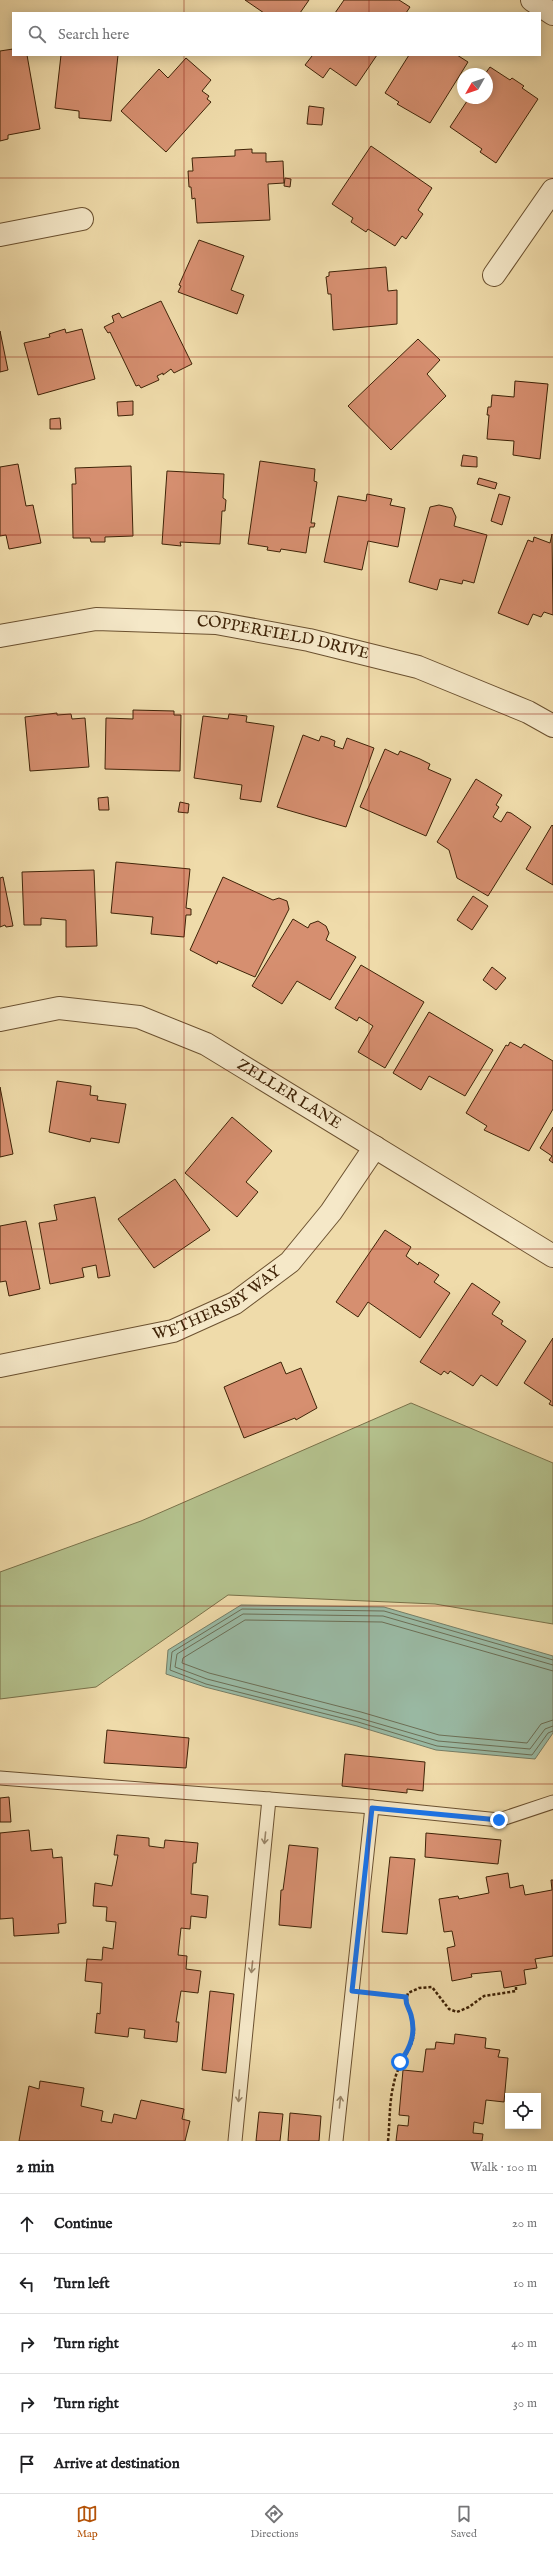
<!DOCTYPE html>
<html lang="en">
<head>
<meta charset="utf-8">
<style>
	body { margin:0; font-family:"IM FELL English",serif; background:#f2f2f2; color:#202124 }
	.controls { position:absolute; right:12px; bottom:12px; display:grid; overflow:hidden; border-radius:0px; box-shadow:0 2px 10px #0003 }
	.controls button { width:36px; height:36px; display:grid; place-items:center; padding:0; border:0; border-bottom:1px solid #e0e0e0; background:#fff; color:#202124; font:20px sans-serif }
	.compass { position:absolute; left:457px; top:68px; width:36px; height:36px; border-radius:50%; background:#fff; box-shadow:0 2px 10px #0003; rotate:230deg }
	.stop { position:absolute; width:12px; height:12px; margin:-9px; border:3px solid #1a73e8; border-radius:50%; background:#fff }
	.stop.end { background:#1a73e8; border-color:#fff; box-shadow:0 1px 4px #0008 }
	.list { margin:0; padding:0; list-style:none }
	h2 { display:flex; justify-content:space-between; align-items:center; height:52px; margin:0; padding:0 16px; font-size:17px }
	h2 small { font-size:13px; font-weight:400; color:#757577 }
	.list li { display:grid; grid-template-columns:26px 1fr auto; gap:12px; align-items:center; box-sizing:border-box; height:60px; padding:0 16px; border-top:1px solid #e0e0e0 }
	.list b { display:block; font-size:15px; white-space:nowrap }
	.list em { font-size:13px; font-style:normal; color:#757577 }
	.icon { flex:none; width:22px; height:22px; fill:none; stroke:currentColor; stroke-width:2; stroke-linecap:round; stroke-linejoin:round }
	.map { position:relative; flex:none; width:553px; height:2141px; overflow:hidden }
	.search { position:absolute; background:#fff; box-shadow:0 2px 10px #0003; left:12px; right:12px; top:12px; height:44px; display:flex; align-items:center; gap:10px; box-sizing:border-box; padding:0 14px; border-radius:0px; color:#757577; font-size:15px }
	.sheet { height:352px; background:#fff }
	nav { display:flex; justify-content:space-around; align-items:center; box-sizing:border-box; height:56px; border-top:1px solid #e0e0e0; background:#fff; font-size:11px; color:#757577 }
	nav a { display:grid; justify-items:center; gap:2px }
	nav .on { color:#b45309 }
	.map>svg:first-child { display:block }
	.green { fill:#b4c18d; stroke:#7a724a }
	.water { fill:#9abba6; stroke:#767e66 }
	.lines { fill:none; stroke-linecap:round; stroke-linejoin:round }
	.shore { stroke:#6c6f56; stroke-width:1 }
	.building { fill:#d68f70; stroke:#3f2307 }
	.lane-casing { stroke:#6b5130; stroke-width:15 }
	.street-casing { stroke:#6b5130; stroke-width:24 }
	.path { stroke:#3f2307; stroke-width:2.5; stroke-dasharray:3 2; stroke-linecap:butt }
	.lane { stroke:#f5e8c8; stroke-width:13 }
	.street { stroke:#f5e8c8; stroke-width:22 }
	.oneway { stroke:#9a8668 }
	.route { stroke:#1a73e8; stroke-width:5 }
	.grid { fill:none; stroke:#8f2418; stroke-width:1; stroke-opacity:0.55 }
	.labels { text-anchor:middle; dominant-baseline:central; stroke-width:3.5; stroke-linejoin:round; paint-order:stroke }
	.street-label { font-size:16px; fill:#3f2307; stroke:#f5e8c8 }
</style>
</head>
<body>
<div class="map">
<svg width="553" height="2141" viewBox="0 0 553 2141">
	<rect width="100%" height="100%" fill="#efdbaa"/>
	<filter id="stains"><feTurbulence type="fractalNoise" baseFrequency=".005" numOctaves="4"/><feColorMatrix values="0 0 0 0 .2 0 0 0 0 .09 0 0 0 0 .02 0 0 0 .5 -.17"/></filter>
	<radialGradient id="worn" r=".72"><stop offset=".6" stop-color="#630" stop-opacity="0"/><stop offset="1" stop-color="#630" stop-opacity=".3"/></radialGradient>
	<path class="green" d="M411,1403L553,1463V1624L435,1604L228,1595L96,1687L0,1699V1572L141,1521Z"/>
	<path class="water" d="M241,1605L384,1607L553,1656V1733L535,1759L436,1750L357,1726L205,1687L166,1674L168,1650Z"/>
	<g class="lines">
		<g class="shore">
			<path d="M553,1660L384,1611L242,1609L172,1652L170,1670L206,1684L358,1722L437,1746L532,1755L548,1733L553,1731"/>
			<path d="M553,1665L383,1616L243,1614L177,1654L175,1667L207,1679L359,1718L438,1741L530,1749L545,1729L553,1726"/>
			<path d="M553,1671L382,1622L245,1620L183,1658L182,1663L209,1673L361,1712L439,1735L527,1743L541,1724L553,1720"/>
		</g>
	</g>
	<g class="building">
		<path d="M245,0H309L300,13H264Z"/>
		<path d="M344,0H399L410,7L406,13H335Z"/>
		<path d="M13,49V55H27L40,129L8,135V139L0,141V51Z"/>
		<path d="M61,55H118L111,121L79,118V111L55,108Z"/>
		<path d="M311,55H377L356,86L330,68L323,78L305,65L312,56Z"/>
		<path d="M409,55H457L468,62L430,123L397,104L399,102L385,93Z"/>
		<path d="M186,58L211,80L202,91L209,96L207,99L211,102L166,152L121,111L159,69L168,78Z"/>
		<path d="M490,67L510,80L512,78L524,86L522,88L538,99L496,163L480,152L482,149L450,127L469,98H487V74H485Z"/>
		<path d="M309,106L324,108L322,125L307,124Z"/>
		<path d="M371,146L432,188L418,210L423,214L406,239L402,236L395,246L368,229L366,232L351,222L353,218L332,204Z"/>
		<path d="M252,149V153H266V162L283,161L284,183L268,184L270,220L197,223L195,198L192,199L191,187H189L188,171H193L192,158L235,156V150Z"/>
		<path d="M285,178L291,179L290,187L284,186Z"/>
		<path d="M199,240L244,256L231,290L244,295L237,314L178,292L181,286L179,285Z"/>
		<path d="M386,267L388,291L397,290V324L333,330L331,294H328L326,277L329,276V272Z"/>
		<path d="M161,301L192,364L174,373L171,369L163,375V373L157,376L159,380L141,388L139,385L136,386L110,332L108,333L104,327L114,322L112,316L119,313L122,318Z"/>
		<path d="M65,329L66,333L82,329L95,379L38,395L24,343L50,337L49,334Z"/>
		<path d="M0,331L8,370L0,372Z"/>
		<path d="M418,339L440,360L427,374L446,396L391,450L348,406Z"/>
		<path d="M515,381L548,384L540,459L513,455L514,441L487,439L489,415H487L488,407H491L492,395L514,397Z"/>
		<path d="M133,401V415L118,416L117,402Z"/>
		<path d="M60,418L61,429H50V419Z"/>
		<path d="M463,455L477,457V467L461,466Z"/>
		<path d="M260,461L315,469L314,481L317,482L311,523H315L314,527H310L306,553L281,549L280,552L267,550L268,547L248,544Z"/>
		<path d="M18,464L26,506L33,505L41,543L9,549L6,535L0,536V467Z"/>
		<path d="M131,466L133,536L105,537V542H91L90,538H73L72,484H76L75,468Z"/>
		<path d="M167,471L224,474L223,498L226,500L225,511H222L220,544L180,542L181,546L162,544Z"/>
		<path d="M479,478L497,483L495,489L477,484Z"/>
		<path d="M367,494L392,499L390,505L405,508L398,547L368,541L362,570L324,562L338,496L366,501Z"/>
		<path d="M499,494L510,497L502,525L491,521Z"/>
		<path d="M439,505L452,508L456,517L454,526L487,535L474,583L463,580L462,584L440,579L437,590L409,582L430,507Z"/>
		<path d="M552,534L553,615L544,612L541,617L533,614L528,625L498,613L528,540L533,542L534,537L550,543Z"/>
		<path d="M133,710L174,711V715H181L180,771L105,769L106,718L133,719Z"/>
		<path d="M57,713V715L71,714L72,719L85,718L89,767L30,771L25,717Z"/>
		<path d="M229,714L247,716L246,722L274,726L261,802L240,799L242,785L194,778L203,716L228,719Z"/>
		<path d="M303,735L319,741L321,736L328,738L335,741L334,746L343,749L347,738L374,748L346,827L277,807Z"/>
		<path d="M385,749L398,755L400,751L420,759L430,764L428,769L451,779L426,836L360,807Z"/>
		<path d="M476,779L502,795L496,805L499,807L493,817L501,822L507,812L511,813L531,827L488,896L457,878L449,850L437,842Z"/>
		<path d="M108,797L109,810H99L98,798Z"/>
		<path d="M180,802L189,804L188,813L178,812Z"/>
		<path d="M552,825L553,826V885L526,869Z"/>
		<path d="M116,862L190,869L186,908L191,909V915H186L184,937L151,934L153,917L111,913Z"/>
		<path d="M94,870L97,946L66,947V920L41,918V925H24L22,872Z"/>
		<path d="M3,877L13,926L6,927L5,925L0,927V878Z"/>
		<path d="M223,877L273,900L279,898L287,901L289,909L255,977L218,961L217,964L190,950Z"/>
		<path d="M473,896L488,906L472,930L457,920Z"/>
		<path d="M293,919L308,928L310,924L318,921L326,926L329,933L326,940L356,957L330,1000L297,981L282,1004L252,986Z"/>
		<path d="M361,965L424,1002L385,1068L358,1052L373,1026L359,1017L357,1021L335,1008Z"/>
		<path d="M492,967L506,978L496,990L483,980Z"/>
		<path d="M429,1012L493,1050L465,1096L429,1076L421,1090L393,1073Z"/>
		<path d="M510,1042L521,1048L524,1044L553,1061V1109L529,1151L484,1130L487,1126L466,1113L506,1045L508,1046Z"/>
		<path d="M57,1081L91,1086L90,1095L98,1096L97,1100L126,1104L119,1143L91,1138L90,1142L49,1132Z"/>
		<path d="M0,1087L13,1154L0,1157Z"/>
		<path d="M232,1117L272,1151L246,1182L258,1192L237,1217L185,1173Z"/>
		<path d="M553,1127V1163L549,1160L552,1156L540,1148Z"/>
		<path d="M175,1179L210,1230L154,1268L118,1219Z"/>
		<path d="M95,1197L110,1276L98,1278L96,1265L82,1268L84,1277L50,1284L39,1223L57,1220L54,1205Z"/>
		<path d="M26,1221L40,1289L9,1296L6,1281L0,1282V1226Z"/>
		<path d="M385,1230L411,1247L406,1256L418,1265L419,1262L439,1275L434,1282L450,1293L420,1338L368,1302L358,1317L336,1302Z"/>
		<path d="M472,1283L500,1302L492,1314L503,1321L501,1324L526,1341L497,1386L481,1375L473,1386L450,1371L448,1374L444,1371L441,1375L420,1362Z"/>
		<path d="M553,1338V1406L549,1404L551,1401L524,1383Z"/>
		<path d="M281,1362L286,1374L301,1368L317,1408L296,1420L295,1418L244,1438L224,1387Z"/>
		<path d="M107,1730L189,1738L186,1768L104,1763Z"/>
		<path d="M345,1754L425,1762L423,1791L407,1789V1793L342,1786Z"/>
		<path d="M9,1797L11,1822H0V1798Z"/>
		<path d="M29,1830L31,1851L52,1849L53,1858L62,1857L66,1923L58,1924L59,1933L14,1936L13,1918L0,1919V1833Z"/>
		<path d="M426,1833L501,1840L498,1864L425,1857Z"/>
		<path d="M117,1835L149,1838V1846L164,1848L165,1840L198,1843L196,1863H193L191,1894L208,1896L206,1918L191,1916L190,1929L181,1928L178,1955L187,1956L186,1969L201,1971L198,1993L181,1991L176,2022H179L177,2042L144,2038L145,2030L129,2028L128,2037L95,2033L97,2013L100,2014L102,1983L85,1981L87,1959L102,1960L103,1947L113,1949L116,1922L106,1921L107,1907L93,1906L95,1883L112,1886L118,1855H114Z"/>
		<path d="M289,1845L318,1848L311,1928L279,1925L281,1890H283Z"/>
		<path d="M390,1857L415,1859L407,1934L382,1932Z"/>
		<path d="M508,1873L510,1888L523,1885L525,1895L552,1890L551,1880H553V1956L535,1959L537,1968L524,1970L526,1984L504,1988L501,1971L471,1974L472,1977L452,1981L447,1948L455,1946L452,1931L444,1932L439,1899L458,1896L459,1899L489,1893L486,1877Z"/>
		<path d="M210,1991L234,1994L226,2073L202,2070Z"/>
		<path d="M455,2034L486,2038L485,2048L500,2050L498,2057L508,2058L504,2102L486,2100L483,2124L474,2122L473,2133L483,2134L482,2141H396L398,2125L408,2126L409,2116L399,2115L403,2070L423,2072L426,2049H435L436,2042L454,2044Z"/>
		<path d="M40,2081L84,2088L81,2106L103,2111L101,2121L112,2123L114,2114L136,2119L141,2100L184,2109L182,2119L190,2121L185,2141H19L29,2086L39,2089Z"/>
		<path d="M259,2112L283,2114L280,2141H256Z"/>
		<path d="M290,2113L321,2116L319,2141H288Z"/>
	</g>
	<g class="lines">
		<g class="lane-casing">
			<g id="lane">
				<path d="M0,1778L372,1807L499,1820L553,1802"/>
				<path d="M235,2141L269,1799"/>
				<path d="M336,2141L372,1807"/>
			</g>
		</g>
		<g class="street-casing">
			<g id="street">
				<path d="M532,0L553,14"/>
				<path d="M0,235L82,219"/>
				<path d="M494,275L553,190"/>
				<path id="s1" d="M0,636L96,619L216,623L309,640L418,667L528,712L553,726"/>
				<path id="s2" d="M0,1020L59,1008L139,1017L206,1044L553,1256"/>
				<path id="s3" d="M0,1366L173,1331L235,1303L290,1262L331,1212L375,1147"/>
			</g>
		</g>
		<g class="path">
			<path d="M373,1993L406,1997"/>
			<path d="M388,2141C390,2122 389,2101 394,2083C397,2064 413,2050 414,2032C414,2018 404,2006 408,1993L419,1988L432,1987L449,2009L457,2012L469,2007L484,1996L516,1991V1986"/>
		</g>
		<use href="#lane" class="lane"/>
		<use href="#street" class="street"/>
	</g>
	<defs><path id="oneway-shaft" d="M-6 0H5M1.5-3L5.5 0L1.5 3" fill="none" stroke-width="1.6" stroke-linecap="round" stroke-linejoin="round"/></defs>
	<g class="oneway">
		<use href="#oneway-shaft" transform="translate(265 1838) rotate(96)"/>
		<use href="#oneway-shaft" transform="translate(252 1967) rotate(96)"/>
		<use href="#oneway-shaft" transform="translate(239 2096) rotate(95)"/>
		<use href="#oneway-shaft" transform="translate(340 2102) rotate(-84)"/>
	</g>
	<g class="lines">
		<path class="route" d="M400,2062C411,2047 416,2033 411,2015C409,2008 405,2004 406,1997L352,1991L372,1808L499,1820"/>
	</g>
	<path class="grid" d="M184,0V13M369,0V13M184,55V2141M369,55V2141M0,178H553M0,357H553M0,535H553M0,714H553M0,892H553M0,1070H553M0,1249H553M0,1427H553M0,1606H553M0,1784H553M0,1963H553"/>
	<g class="labels">
		<g class="street-label">
			<text stroke="none"><textPath href="#s1" startOffset="286">COPPERFIELD DRIVE</textPath></text>
			<text stroke="none"><textPath href="#s2" startOffset="310">ZELLER LANE</textPath></text>
			<text stroke="none"><textPath href="#s3" startOffset="228">WETHERSBY WAY</textPath></text>
		</g>
	</g>
	<rect width="100%" height="100%" filter="url(#stains)"/>
	<rect width="100%" height="100%" fill="url(#worn)"/>
</svg>
<div class="controls">
<button><svg class="icon" aria-label="locate" viewBox="0 0 24 24"><circle cx="12" cy="12" r="6"/><path d="M12 2v4M12 18v4M2 12h4M18 12h4"/></svg></button>
</div>
<svg class="compass" viewBox="-18 -18 36 36"><path d="M0-13l5 13h-10z" fill="#e53935"/><path d="M0 13l5-13h-10z" fill="#757577"/></svg>
<div class="stop" style="left:400px;top:2062px"></div>
<div class="stop end" style="left:499px;top:1820px"></div>
<div class="search"><svg class="icon" aria-label="search" viewBox="0 0 24 24"><circle cx="10" cy="10" r="6"/><path d="M15 15l6 6"/></svg>Search here</div>
</div>
<section class="sheet">
<h2>2 min<small>Walk · 100 m</small></h2>
<ul class="list">
<li><svg class="icon" aria-label="ahead" viewBox="0 0 24 24"><path d="M12 20V5M6 11l6-6 6 6"/></svg><div><b>Continue</b></div><em>20 m</em></li>
<li><svg class="icon" aria-label="left" viewBox="0 0 24 24"><path d="M17 20v-9H6M10 6l-5 5 5 5"/></svg><div><b>Turn left</b></div><em>10 m</em></li>
<li><svg class="icon" aria-label="right" viewBox="0 0 24 24"><path d="M7 20v-9h11M14 6l5 5-5 5"/></svg><div><b>Turn right</b></div><em>40 m</em></li>
<li><svg class="icon" aria-label="right" viewBox="0 0 24 24"><path d="M7 20v-9h11M14 6l5 5-5 5"/></svg><div><b>Turn right</b></div><em>30 m</em></li>
<li><svg class="icon" aria-label="arrive" viewBox="0 0 24 24"><path d="M6 21V4h12l-3 4 3 4H6"/></svg><div><b>Arrive at destination</b></div></li>
</ul>
</section>
<nav>
<a class="on"><svg class="icon" aria-label="map" viewBox="0 0 24 24"><path d="M3 6l6-2 6 2 6-2v14l-6 2-6-2-6 2zM9 4v14M15 6v14"/></svg>Map</a>
<a><svg class="icon" aria-label="directions" viewBox="0 0 24 24"><path d="M12 3l9 9-9 9-9-9zM9 14v-3h6M13 9l2 2-2 2"/></svg>Directions</a>
<a><svg class="icon" aria-label="saved" viewBox="0 0 24 24"><path d="M7 4h10v16l-5-4-5 4z"/></svg>Saved</a>
</nav>
</body>
</html>
